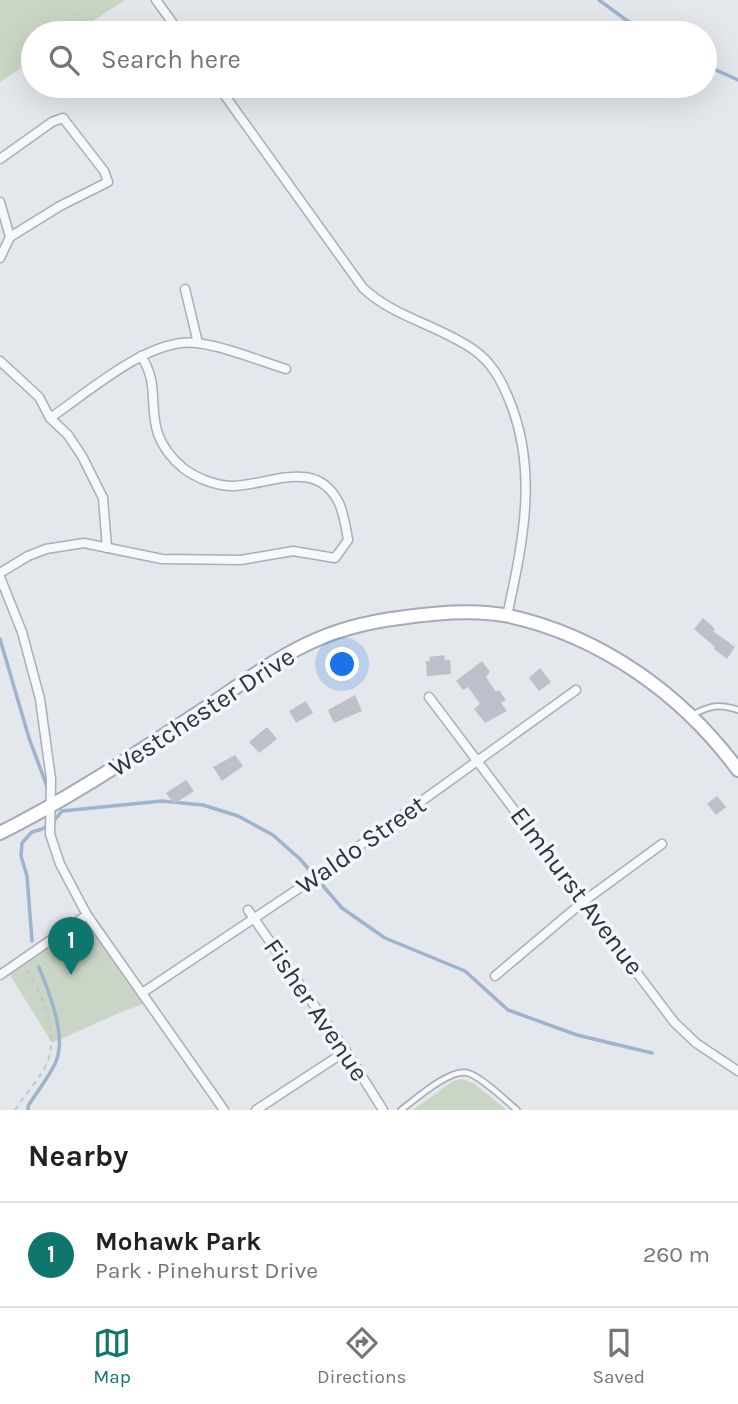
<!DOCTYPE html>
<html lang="en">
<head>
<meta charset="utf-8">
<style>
	body { margin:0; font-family:Karla,sans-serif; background:#f6f6f6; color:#202124 }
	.you { position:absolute; left:343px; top:665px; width:24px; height:24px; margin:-18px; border:5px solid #fff; border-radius:50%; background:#1a73e8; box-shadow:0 0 0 10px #1a73e833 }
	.badge { display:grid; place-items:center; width:46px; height:46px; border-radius:50%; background:#0f766e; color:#fff; font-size:23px; font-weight:700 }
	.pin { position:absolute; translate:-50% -58px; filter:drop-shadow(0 2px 4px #0008) }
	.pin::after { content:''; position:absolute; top:37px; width:24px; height:21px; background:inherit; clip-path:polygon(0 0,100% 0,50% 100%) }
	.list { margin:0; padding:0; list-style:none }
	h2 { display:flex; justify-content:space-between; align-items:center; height:91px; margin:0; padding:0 28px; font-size:30px }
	h2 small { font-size:23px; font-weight:400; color:#757577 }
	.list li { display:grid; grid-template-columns:46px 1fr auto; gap:21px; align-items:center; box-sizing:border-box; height:105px; padding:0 28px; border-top:2px solid #e0e0e0 }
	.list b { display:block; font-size:26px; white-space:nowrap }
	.list p { margin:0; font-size:23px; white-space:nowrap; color:#757577 }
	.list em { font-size:23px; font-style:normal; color:#757577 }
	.icon { flex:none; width:38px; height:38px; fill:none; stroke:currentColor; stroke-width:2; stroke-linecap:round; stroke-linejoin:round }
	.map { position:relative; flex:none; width:738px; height:1110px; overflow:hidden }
	.search { position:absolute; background:#fff; box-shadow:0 7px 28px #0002; left:21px; right:21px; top:21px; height:77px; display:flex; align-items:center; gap:18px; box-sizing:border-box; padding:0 24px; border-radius:38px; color:#757577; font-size:26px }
	.sheet { height:196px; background:#fff }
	nav { display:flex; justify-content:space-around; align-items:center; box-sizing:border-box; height:98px; border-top:2px solid #e0e0e0; background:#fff; font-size:19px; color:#757577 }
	nav a { display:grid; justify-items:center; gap:4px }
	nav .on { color:#0f766e }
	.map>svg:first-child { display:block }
	.green { fill:#c9d6c5 }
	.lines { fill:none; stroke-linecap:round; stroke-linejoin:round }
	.stream { stroke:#9fb4cc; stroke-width:3.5 }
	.building { fill:#bbc0ca }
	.service-casing { stroke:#a9aeb7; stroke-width:8 }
	.minor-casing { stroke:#a9aeb7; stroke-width:11 }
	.primary-casing { stroke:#a3abb8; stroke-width:16 }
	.path { stroke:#c2c5cb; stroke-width:2; stroke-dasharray:5 5; stroke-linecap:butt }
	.service { stroke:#f7f8fa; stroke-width:4.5 }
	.minor { stroke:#f7f8fa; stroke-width:8 }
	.primary { stroke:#fff; stroke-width:12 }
	.labels { text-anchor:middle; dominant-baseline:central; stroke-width:7; stroke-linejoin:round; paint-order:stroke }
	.street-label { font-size:26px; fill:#2b3445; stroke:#f4f6f9 }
</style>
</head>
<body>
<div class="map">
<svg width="738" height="1110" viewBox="0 0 738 1110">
	<rect width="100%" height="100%" fill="#e4e7ec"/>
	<g class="green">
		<path d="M0,0H125L74,33H33V60L0,82Z"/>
		<path d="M87,915L148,1002L119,1013L52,1043L7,970Z"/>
		<path d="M462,1079L473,1083L507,1110H413L453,1081Z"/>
	</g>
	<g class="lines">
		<g class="stream">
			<path d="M599,0L644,33"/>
			<path d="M705,65L738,80"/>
			<path d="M0,639L29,738L49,792"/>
			<path d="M62,811L162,801L203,805L238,816L273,835L300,859L342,908L385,938L465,971L508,1010L577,1035L652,1053"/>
			<path d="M32,941L27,876L21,856L22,843L32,832L42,829L53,822L62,811"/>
			<path d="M28,1110V1106C37,1092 48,1078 55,1064C68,1037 49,993 39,967"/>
		</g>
	</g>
	<g class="building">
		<path d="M703,618L715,629L713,631L735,647L727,659L714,649L715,647L694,629Z"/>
		<path d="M444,655L445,660H450L451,674L427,676L426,661H430L429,657Z"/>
		<path d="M482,661L490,672L486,677L496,692L499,690L506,700L501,703L507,711L485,723L474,709L480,704L468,687L463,690L456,681Z"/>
		<path d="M540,668L551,682L539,691L529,678Z"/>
		<path d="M355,695L362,711L334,723L328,710Z"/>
		<path d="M306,701L313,713L296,723L289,711Z"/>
		<path d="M267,727L277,739L259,753L249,742Z"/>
		<path d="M235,755L243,766L222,781L213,767Z"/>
		<path d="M186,780L194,791L174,804L166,793Z"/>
		<path d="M717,796L726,807L716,815L707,804Z"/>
	</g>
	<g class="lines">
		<g class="service-casing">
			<g id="service">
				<path d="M692,715C710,706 719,703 738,710"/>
				<path d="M401,1110C416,1099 450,1068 468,1073C483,1078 505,1100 517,1110"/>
			</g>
		</g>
		<g class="minor-casing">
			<g id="minor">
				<path d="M156,0L180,33"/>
				<path d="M218,86L363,288C395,318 439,325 474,350C491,362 500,378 508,397C539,469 523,542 507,616"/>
				<path d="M0,159L52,122L63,118L104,171L108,182L60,206L10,237L0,258"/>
				<path d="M0,202L10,237"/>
				<path d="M185,289L198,343"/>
				<path d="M0,361L39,397L50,418L68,435L82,456L103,498L107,548"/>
				<path d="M50,418C89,392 149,337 197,343C227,347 257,360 286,369"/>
				<path d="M0,573L28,556L46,549L84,543L162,559L241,560L293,551L335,558L348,540C346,528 344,514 339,503C316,457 270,485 233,486C216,486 196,478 183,468C135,427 167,394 141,356"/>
				<path d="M0,577L22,632L40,699L51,779L50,834L60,864L87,915L224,1110"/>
				<path d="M429,697L674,1022L696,1043L738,1071"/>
				<path d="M248,910L346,1051L383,1110"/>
				<path d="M0,975L87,915"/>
				<path d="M495,976L584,901L662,844"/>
				<path d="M142,993L316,877L576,690"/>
				<path d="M256,1110L346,1051"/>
			</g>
		</g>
		<g class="primary-casing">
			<path id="primary" d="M0,833C72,797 137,753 204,709C237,687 271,661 307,644C336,630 367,622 399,618C432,613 476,609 509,616C601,636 683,695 738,770"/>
		</g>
		<path class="path" d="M15,1110C24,1095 43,1076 48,1060C59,1028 40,994 26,967"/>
		<use href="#service" class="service"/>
		<use href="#minor" class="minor"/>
		<use href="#primary" class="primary"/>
	</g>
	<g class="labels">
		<g class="street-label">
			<text transform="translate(202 712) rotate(-33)">Westchester Drive</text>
			<text transform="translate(361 845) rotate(-35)">Waldo Street</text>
			<text transform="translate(577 891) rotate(53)">Elmhurst Avenue</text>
			<text transform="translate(316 1010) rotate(56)">Fisher Avenue</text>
		</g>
	</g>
</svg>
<div class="you"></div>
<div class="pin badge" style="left:71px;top:975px">1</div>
<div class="search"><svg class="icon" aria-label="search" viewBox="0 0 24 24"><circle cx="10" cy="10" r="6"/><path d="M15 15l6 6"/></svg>Search here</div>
</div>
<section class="sheet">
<h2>Nearby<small></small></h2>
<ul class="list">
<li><span class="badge">1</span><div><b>Mohawk Park</b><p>Park · Pinehurst Drive</p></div><em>260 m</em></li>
</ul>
</section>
<nav>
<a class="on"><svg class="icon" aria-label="map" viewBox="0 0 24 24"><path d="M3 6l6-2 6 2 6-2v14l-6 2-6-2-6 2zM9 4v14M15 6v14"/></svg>Map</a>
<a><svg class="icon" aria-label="directions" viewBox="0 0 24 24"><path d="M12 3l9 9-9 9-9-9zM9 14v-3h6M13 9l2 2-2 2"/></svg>Directions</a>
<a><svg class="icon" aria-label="saved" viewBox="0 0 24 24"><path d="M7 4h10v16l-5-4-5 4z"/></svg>Saved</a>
</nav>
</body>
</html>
